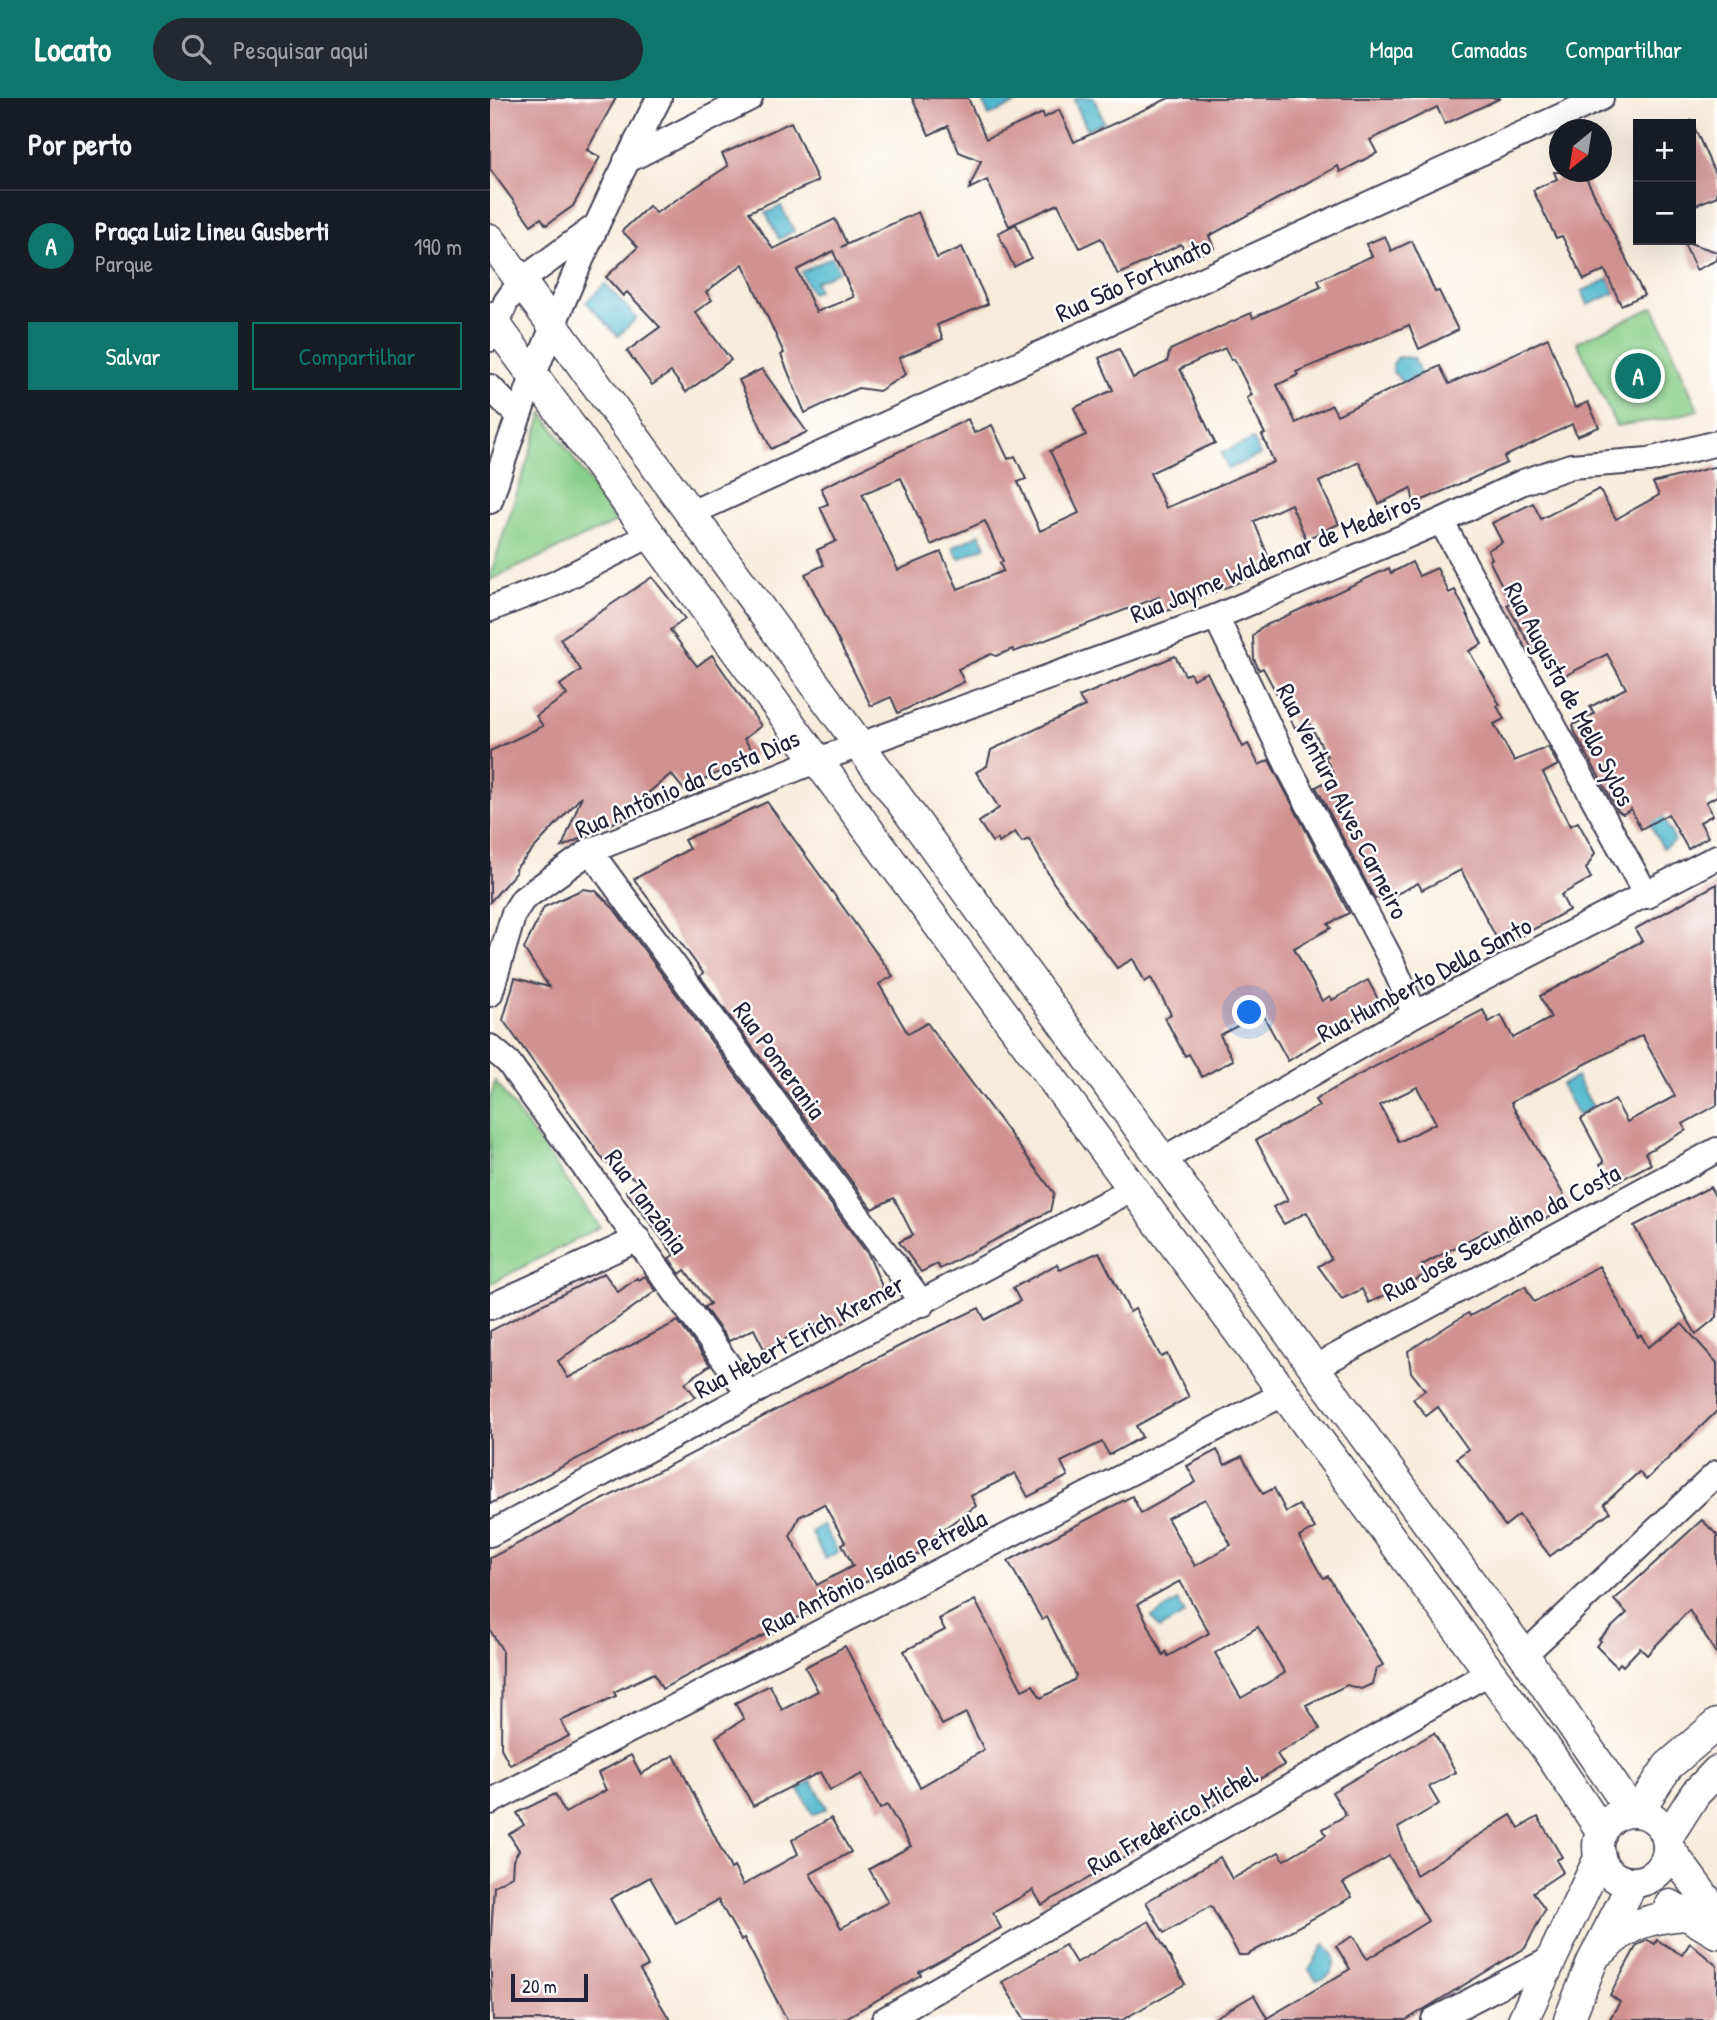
<!DOCTYPE html>
<html lang="pt">
<head>
<meta charset="utf-8">
<style>
	body { margin:0; font-family:"Patrick Hand",sans-serif; background:#242831; color:#f1f3f6 }
	.controls { position:absolute; right:21px; top:21px; display:grid; overflow:hidden; border-radius:0px; box-shadow:0 7px 28px #0002 }
	.controls button { width:63px; height:63px; display:grid; place-items:center; padding:0; border:0; border-bottom:2px solid #363941; background:#171b24; color:#f1f3f6; font:35px sans-serif }
	.compass { position:absolute; left:1059px; top:21px; width:63px; height:63px; border-radius:50%; background:#171b24; box-shadow:0 7px 28px #0002; rotate:210deg }
	.scale { position:absolute; left:21px; bottom:18px; width:77px; box-sizing:border-box; padding-left:7px; border:4px solid #22223b; border-top:0; font-size:19px; line-height:24px; white-space:nowrap; color:#22223b; -webkit-text-stroke:5px #fff; paint-order:stroke }
	.you { position:absolute; left:760px; top:915px; width:24px; height:24px; margin:-18px; border:5px solid #fff; border-radius:50%; background:#1a73e8; box-shadow:0 0 0 10px #1a73e833 }
	.badge { display:grid; place-items:center; width:46px; height:46px; border-radius:50%; background:#0f766e; color:#fff; font-size:23px; font-weight:700 }
	.pin { position:absolute; translate:-50% -50%; border:4px solid #fff; box-shadow:0 2px 7px #0006 }
	.list { margin:0; padding:0; list-style:none }
	h2 { display:flex; justify-content:space-between; align-items:center; height:91px; margin:0; padding:0 28px; font-size:30px }
	h2 small { font-size:23px; font-weight:400; color:#9ea1a6 }
	.list li { display:grid; grid-template-columns:46px 1fr auto; gap:21px; align-items:center; box-sizing:border-box; height:112px; padding:0 28px; border-top:2px solid #363941 }
	.list b { display:block; font-size:26px; white-space:nowrap }
	.list p { margin:0; font-size:23px; white-space:nowrap; color:#9ea1a6 }
	.list em { font-size:23px; font-style:normal; color:#9ea1a6 }
	.actions { display:flex; gap:14px; padding:21px 28px }
	.actions a { flex:1; padding:16px 0; border:2px solid #0f766e; border-radius:0px; text-align:center; font-size:24px; color:#0f766e }
	.actions .main { background:#0f766e; color:#fff }
	.icon { flex:none; width:38px; height:38px; fill:none; stroke:currentColor; stroke-width:2; stroke-linecap:round; stroke-linejoin:round }
	.map { position:relative; flex:none; width:1227px; height:1922px; overflow:hidden }
	header { display:flex; align-items:center; gap:42px; box-sizing:border-box; height:98px; padding:0 35px; background:#0f766e; color:#fff }
	header strong { font-size:33px }
	nav { display:flex; gap:38px; margin-inline-start:auto; font-size:24px }
	.search { width:490px; height:63px; background:#242831; display:flex; align-items:center; gap:18px; box-sizing:border-box; padding:0 24px; border-radius:38px; color:#9ea1a6; font-size:26px }
	main { display:flex }
	aside { flex:1; background:#171b24 }
	.map>svg:first-child { display:block }
	.green { fill:#87ce88; stroke:#547862; stroke-width:2 }
	.water { fill:#50b8ce; stroke:#396d84; stroke-width:2 }
	.building { fill:#d09290; fill-rule:evenodd }
	.lines { fill:none; stroke-linecap:round; stroke-linejoin:round }
	.minor-casing { stroke:#424053; stroke-width:28 }
	.tertiary-casing { stroke:#424053; stroke-width:33 }
	.minor { stroke:#fff; stroke-width:24 }
	.tertiary { stroke:#fff; stroke-width:30 }
	.labels { text-anchor:middle; dominant-baseline:central; stroke-width:5; stroke-linejoin:round; paint-order:stroke }
	.street-label { font-size:26px; fill:#22223b; stroke:#fff }
</style>
</head>
<body>
<header>
<strong>Locato</strong>
<div class="search"><svg class="icon" aria-label="search" viewBox="0 0 24 24"><circle cx="10" cy="10" r="6"/><path d="M15 15l6 6"/></svg>Pesquisar aqui</div>
<nav><a>Mapa</a><a>Camadas</a><a>Compartilhar</a></nav>
</header>
<main>
<aside>
<h2>Por perto<small></small></h2>
<ul class="list">
<li><span class="badge">A</span><div><b>Praça Luiz Lineu Gusberti</b><p>Parque</p></div><em>190 m</em></li>
</ul>
<div class="actions"><a class="main">Salvar</a><a>Compartilhar</a></div>
</aside>
<div class="map">
<svg width="1227" height="1922" viewBox="0 0 1227 1922">
	<rect width="100%" height="100%" fill="#fff"/>
	<filter id="ink" filterUnits="userSpaceOnUse"><feTurbulence type="fractalNoise" baseFrequency=".0143" numOctaves="2"/><feDisplacementMap in="SourceGraphic" scale="14" xChannelSelector="R" yChannelSelector="G"/><feConvolveMatrix kernelMatrix="1 2 1 2 8 2 1 2 1" color-interpolation-filters="sRGB"/></filter>
	<filter id="wash" filterUnits="userSpaceOnUse"><feTurbulence type="fractalNoise" baseFrequency=".00686" numOctaves="4" result="noise"/><feDisplacementMap in="SourceGraphic" scale="28" xChannelSelector="R" yChannelSelector="G"/><feGaussianBlur stdDeviation="1.57" result="paint"/><feColorMatrix in="noise" values="0 0 0 0 0 0 0 0 0 0 0 0 0 0 0 0 0 1.4 0 .05"/><feComposite in="paint" operator="in"/></filter>
	<g filter="url(#wash)">
		<rect width="100%" height="100%" fill="#f7ecdb"/>
		<g class="green">
			<path d="M1164,209L1208,312L1175,321L1126,328L1087,244Z"/>
			<path d="M53,315L126,424L0,482V478Z"/>
			<path d="M5,983L110,1129L0,1186V1002Z"/>
		</g>
		<g class="water">
			<path d="M502,0H525L527,5L499,18L493,4Z"/>
			<path d="M590,0H604L614,24L597,31L584,2Z"/>
			<path d="M291,108L304,133L289,141L276,115Z"/>
			<path d="M342,159L349,173L325,184L328,192L321,195L311,174Z"/>
			<path d="M1119,181L1125,195L1098,207L1092,193Z"/>
			<path d="M115,186L147,220L128,238L96,204Z"/>
			<path d="M908,259L924,260L931,277L919,290L903,274V266Z"/>
			<path d="M763,341L770,357L738,371L731,355Z"/>
			<path d="M490,436L496,448L469,461L463,449Z"/>
			<path d="M1171,715L1185,743L1173,750L1158,722Z"/>
			<path d="M1086,979L1103,1009L1088,1017L1071,987Z"/>
			<path d="M333,1427L348,1454L335,1461L321,1434Z"/>
			<path d="M688,1503L695,1516L669,1531L662,1519Z"/>
			<path d="M322,1683L337,1710L323,1717L309,1691Z"/>
			<path d="M834,1846L844,1857C845,1872 842,1881 826,1882L819,1872Z"/>
		</g>
		<g id="blocks">
			<g class="building">
				<path d="M0,0H126L97,52L110,59L83,108L56,127L51,120L41,127L0,71Z"/>
				<path d="M422,0H478L496,41L553,15L554,20L569,12L584,44L679,0H1011L955,26L947,9L880,42L887,55L850,74L848,68L719,138L724,150L698,162L691,146L628,177L611,140L590,150L568,106L519,128L497,82L479,91L491,63L469,54L458,28L439,37Z"/>
				<path d="M1201,22L1227,80V98L1201,109Z"/>
				<path d="M301,24L328,83L259,114L283,151L345,121L357,146L351,149L428,114L447,160L472,149L498,206L447,227L453,241L409,260L416,276L389,293L368,290L315,315L291,257L294,255L253,166L216,194L222,202L205,214L241,262L196,294L181,274L162,287L137,253L170,229L137,194L133,198L116,179L148,149L132,133L159,108L166,115L238,68L232,56ZM343,153L364,199L326,214L307,172Z"/>
				<path d="M1064,74H1093L1154,197L1131,207L1115,172L1094,182L1072,138L1066,140L1043,92L1067,81Z"/>
				<path d="M526,126L541,160L524,169L508,135Z"/>
				<path d="M895,138L901,153L922,143L945,194L949,193L968,232L929,251L919,227L806,274L808,277L787,287L806,325L842,307L847,317L950,268L959,286L1058,240L1085,310L1098,304L1109,329L1087,338L1082,326L1014,359L1017,365L924,406L921,390L889,406L869,364L829,384L849,426L816,441L801,406L764,423L780,463L759,472L762,479L675,514L669,499L524,554L523,551L506,558L501,556L468,571L474,584L408,615L401,599L381,608L315,476L334,467L327,452L346,443L330,409L338,406L331,390L478,321L484,335L502,327L518,361L525,358L536,381L528,384L550,433L589,415L560,353L596,337L584,310L623,292L609,260L629,251L643,280L677,264L680,252L761,215L763,220L831,189L828,182L882,158L876,146ZM735,250L741,262L744,261L762,297L757,300L775,336L772,337L784,364L676,410L660,375L725,345L690,271ZM411,380L441,447L495,423L513,463L510,465L513,473L468,491L451,454L408,472L372,396Z"/>
				<path d="M1193,143L1227,154V162L1206,172Z"/>
				<path d="M272,271L317,334L281,351L249,282Z"/>
				<path d="M1227,368V698L1216,704L1223,717L1210,724L1218,739L1198,751L1178,716L1151,731L1141,711L1133,716L1128,713L1085,635L1083,627L1104,616L1100,609L1136,590L1117,556L1071,580L1055,546L1043,552L1017,507L1021,505L999,462L1002,461L998,452L1012,444L1002,425L1043,405L1051,421L1109,391L1126,421L1169,397L1163,385Z"/>
				<path d="M922,464L929,478L947,470L959,495L965,492L992,546L979,553L1010,607L1007,608L1014,621L1004,626L1024,663L1058,649L1068,667L1053,675L1080,728L1088,724L1105,755L1096,771L1101,780L1071,797L1079,812L1011,849L971,772L932,792L928,785L891,804L888,799L885,801L826,689L845,679L835,659L837,658L818,623L805,630L773,570L769,572L764,561L763,538L770,530L899,470L901,475Z"/>
				<path d="M162,479L195,521L180,532L207,568L222,557L271,628L254,641L265,656L194,692L181,676L151,701L157,709L72,749L92,698L25,771L26,774L0,804V653L53,628L46,618L77,597L70,587L91,572L70,541Z"/>
				<path d="M685,558L695,577L700,575L703,581L717,574L753,649L758,646L769,667L779,662L859,815L838,826L841,830L804,850L832,903L840,898L842,902L878,882L888,901L885,909L798,963L772,915L730,937L743,962L712,979L699,956L695,958L675,920L681,916L661,880L655,884L643,861L627,870L563,784L539,741L532,744L525,734L509,745L507,741L502,744L489,724L509,710L486,674L497,668L501,652L595,608L589,599Z"/>
				<path d="M277,704L403,878L389,886L418,936L437,925L564,1095L560,1113L450,1171L447,1166L431,1174L409,1144L423,1137L404,1100L382,1111L210,878L213,875L144,781L199,751L194,742Z"/>
				<path d="M1227,786V1007L1193,1026L1196,1032L1155,1055L1161,1066L1121,1087L1110,1066L1114,1064L1091,1021L1125,1002L1137,1024L1185,998L1152,937L1029,1000L1021,1005L1080,1108L1005,1147L997,1132L932,1167L937,1176L879,1205L872,1191L852,1201L828,1168L841,1161L817,1114L794,1126L783,1109L798,1102L766,1042L829,1008L825,1002L857,983L993,912L999,924L1011,917L1023,940L1061,920L1050,898L1152,843L1145,831ZM927,989L946,1025L909,1044L890,1007Z"/>
				<path d="M93,791L106,793L124,811L379,1158L394,1193L375,1202L378,1206L357,1217L359,1222L335,1234L329,1225L274,1251L264,1231L239,1243L214,1209L220,1206L195,1172L190,1176L179,1160L184,1157L136,1093L152,1085L115,1064L13,922L25,880L59,889L34,851L54,809Z"/>
				<path d="M1220,1089L1227,1102V1219L1206,1236L1144,1128Z"/>
				<path d="M609,1154L640,1214L645,1211L671,1259L677,1256L699,1299L646,1328L652,1339L619,1357L612,1344L571,1364L578,1378L538,1399L525,1375L481,1398L486,1408L445,1437L450,1445L172,1591L164,1575L124,1594L126,1598L71,1623L79,1638L20,1667L11,1650L12,1552L0,1532V1460L429,1238L489,1210L495,1222L530,1203L523,1190L567,1166L570,1172ZM334,1406L355,1444L352,1446L363,1468L327,1487L300,1438L309,1419Z"/>
				<path d="M1109,1168L1148,1239L1151,1237L1158,1249L1192,1226L1227,1265V1313L1156,1382L1149,1374L1114,1406L1120,1414L1060,1458L1029,1417L1015,1428L967,1360L978,1351L948,1309L936,1318L923,1301L935,1292L921,1274L918,1253L978,1215L980,1218L1035,1188L1044,1204Z"/>
				<path d="M114,1175L128,1194L147,1180L149,1182L155,1178L166,1193L68,1263L78,1280L188,1223L220,1267L195,1285L206,1299L0,1406V1233Z"/>
				<path d="M727,1352L735,1367L752,1358L773,1396L784,1390L796,1414L809,1407L825,1430L809,1439L830,1475L834,1480L838,1478L893,1567L886,1571L882,1586L871,1591L857,1587L816,1607L830,1631L787,1656L794,1667L552,1807L543,1792L503,1815L511,1830L429,1874L431,1877L352,1922H297L254,1840L251,1842L228,1802L186,1825L160,1779L120,1801L158,1868L150,1872L180,1922H3L0,1854L4,1788L22,1778L23,1762L29,1752L19,1736L34,1727L27,1715L65,1696L75,1715L116,1692L108,1675L141,1657L151,1676L184,1657L241,1771L244,1769L253,1787L308,1756L302,1742L341,1720L361,1754L320,1776L351,1830L398,1804L379,1771L421,1748L397,1707L390,1711L372,1676L340,1692L330,1674L263,1708L226,1639L254,1621L245,1605L280,1587L292,1612L328,1593L315,1569L355,1548L430,1689L494,1652L476,1615L452,1627L414,1553L455,1532L449,1521L485,1502L532,1592L543,1587L551,1600L584,1582L586,1577L557,1519L552,1522L518,1463L642,1398L651,1415L706,1384L697,1368ZM715,1401L741,1447L705,1468L677,1420ZM690,1483L719,1535L678,1558L676,1554L673,1557L648,1506ZM768,1529L795,1575L751,1600L725,1555Z"/>
				<path d="M1212,1422L1227,1437V1557L1199,1512L1157,1557L1150,1550L1133,1568L1130,1565L1127,1569L1106,1548L1111,1543L1109,1541L1137,1515L1124,1502Z"/>
				<path d="M944,1635L966,1674L939,1689L949,1706L908,1730L926,1777L1021,1717L1029,1730L1048,1719L1072,1759L1066,1762L1073,1774L1043,1794L1055,1812L1035,1850L916,1922H721L764,1897L777,1920L860,1871L846,1848L863,1838L877,1861L938,1823L899,1758L853,1785L862,1799L757,1857H749L721,1808L674,1835L656,1804L730,1759L742,1781L789,1754L794,1762L836,1737L833,1731L856,1717L842,1694Z"/>
				<path d="M659,1823L695,1886L632,1922H535L512,1884L575,1847L586,1865Z"/>
				<path d="M1158,1842L1165,1846L1167,1842L1192,1857L1200,1845L1227,1868V1922H1119L1130,1904L1120,1897L1147,1847Z"/>
			</g>
		</g>
	</g>
	<g filter="url(#ink)">
		<use href="#blocks" fill-opacity="0" stroke="#424053" stroke-width="2"/>
		<g class="lines">
			<g class="minor-casing">
				<g id="minor">
					<path d="M136,63L260,0"/>
					<path d="M0,241L16,204L31,183L103,130"/>
					<path d="M0,289L27,317"/>
					<path d="M0,403C44,263 101,130 169,0"/>
					<path d="M199,416L1111,0"/>
					<path d="M951,423L1157,798"/>
					<path d="M0,511L64,486L162,436"/>
					<path d="M726,519L799,670L899,858L925,916"/>
					<path d="M100,753L433,1206"/>
					<path d="M0,896L24,815L33,801L100,753L328,662L726,519L951,423L1033,384L1081,368L1159,362L1227,345"/>
					<path d="M0,949L18,964L260,1297"/>
					<path d="M672,1062L925,916L1227,759"/>
					<path d="M0,1209L148,1141"/>
					<path d="M824,1270L1227,1052"/>
					<path d="M0,1436L644,1090"/>
					<path d="M1034,1557L1227,1375"/>
					<path d="M0,1704L795,1295"/>
					<path d="M394,1922L1000,1574"/>
					<path d="M944,1922L1063,1860"/>
				</g>
			</g>
			<g class="tertiary-casing">
				<g id="tertiary">
					<path d="M0,141L1034,1557L1142,1714"/>
					<path d="M0,219L1055,1649L1112,1734"/>
					<path d="M1148,1714L1178,1668L1227,1626"/>
					<circle cx="1143" cy="1749" r="35"/>
					<path d="M1177,1740L1205,1696L1227,1673"/>
					<path d="M1178,1749L1227,1816"/>
					<path d="M1180,1807L1227,1835"/>
					<path d="M1114,1851C1138,1825 1162,1820 1195,1817"/>
					<path d="M1033,1922L1110,1758"/>
					<path d="M1079,1922L1102,1864L1143,1784"/>
				</g>
			</g>
			<use href="#minor" class="minor"/>
			<use href="#tertiary" class="tertiary"/>
		</g>
	</g>
	<g class="labels">
		<g class="street-label">
			<text transform="translate(643 181) rotate(-25)">Rua São Fortunato</text>
			<text transform="translate(785 459) rotate(-22)">Rua Jayme Waldemar de Medeiros</text>
			<text transform="translate(1080 596) rotate(62)">Rua Augusta de Mello Sylos</text>
			<text transform="translate(197 685) rotate(-23)">Rua Antônio da Costa Dias</text>
			<text transform="translate(853 703) rotate(63)">Rua Ventura Alves Carneiro</text>
			<text transform="translate(934 881) rotate(-28)">Rua Humberto Della Santo</text>
			<text transform="translate(290 962) rotate(54)">Rua Pomerania</text>
			<text transform="translate(157 1103) rotate(54)">Rua Tanzânia</text>
			<text transform="translate(1011 1134) rotate(-28)">Rua José Secundino da Costa</text>
			<text transform="translate(309 1238) rotate(-28)">Rua Hebert Erich Kremer</text>
			<text transform="translate(384 1474) rotate(-27)">Rua Antônio Isaías Petrella</text>
			<text transform="translate(682 1722) rotate(-30)">Rua Frederico Michel</text>
		</g>
	</g>
</svg>
<div class="controls">
<button>+</button>
<button>−</button>
</div>
<svg class="compass" viewBox="-18 -18 36 36"><path d="M0-13l5 13h-10z" fill="#e53935"/><path d="M0 13l5-13h-10z" fill="#9ea1a6"/></svg>
<div class="scale">20 m</div>
<div class="you"></div>
<div class="pin badge" style="left:1148px;top:278px">A</div>
</div>
</main>
</body>
</html>
